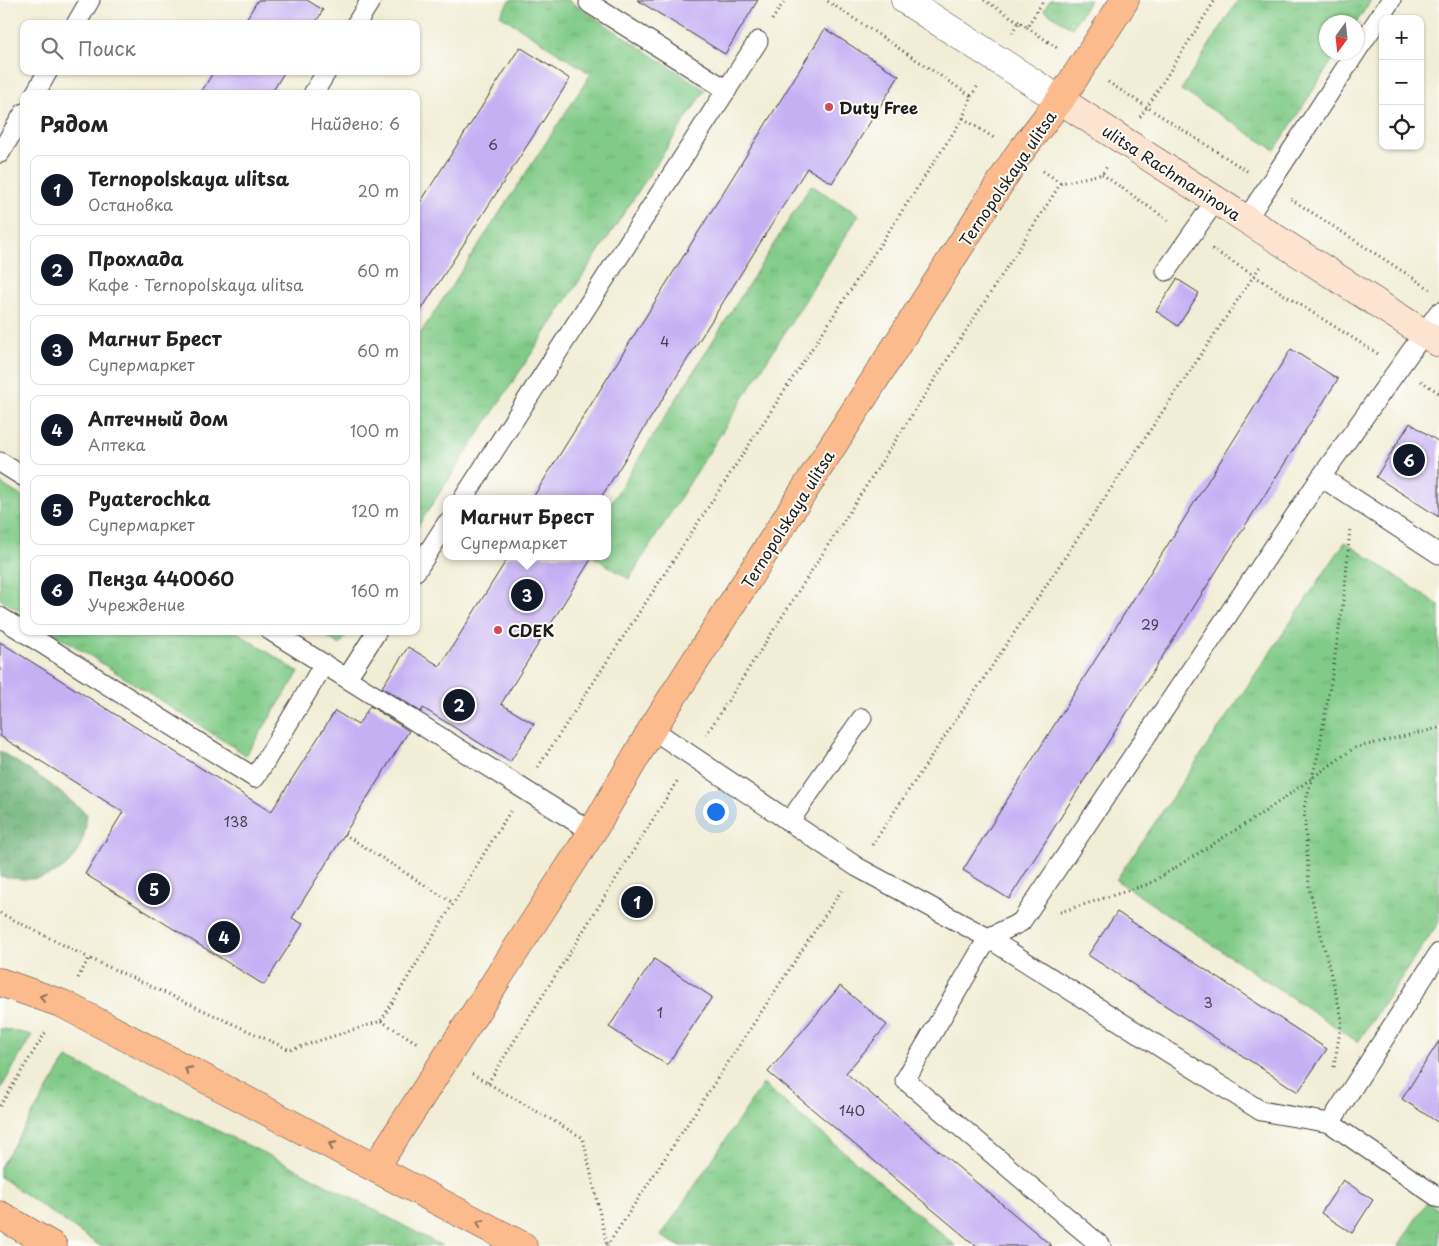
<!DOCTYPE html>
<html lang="ru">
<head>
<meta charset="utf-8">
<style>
	body { margin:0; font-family:"Playpen Sans",sans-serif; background:#f2f2f2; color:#222 }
	.controls { position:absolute; right:15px; top:15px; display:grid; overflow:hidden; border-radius:10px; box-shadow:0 1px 4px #0004 }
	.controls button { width:45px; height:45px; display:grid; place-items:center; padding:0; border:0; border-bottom:1px solid #e0e0e0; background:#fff; color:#222; font:25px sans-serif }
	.compass { position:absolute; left:1319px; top:15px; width:45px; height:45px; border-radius:50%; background:#fff; box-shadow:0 1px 4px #0004; rotate:195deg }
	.you { position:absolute; left:715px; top:811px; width:18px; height:18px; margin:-12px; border:4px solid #fff; border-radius:50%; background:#1a73e8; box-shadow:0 0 0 8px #1a73e833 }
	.badge { display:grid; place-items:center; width:32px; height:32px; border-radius:50%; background:#111827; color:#fff; font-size:16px; font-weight:700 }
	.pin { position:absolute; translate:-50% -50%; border:2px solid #fff; box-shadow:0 1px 5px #0006 }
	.popup { position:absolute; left:443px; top:495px; width:168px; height:65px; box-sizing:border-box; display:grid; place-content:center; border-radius:10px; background:#fff; filter:drop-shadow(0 1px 4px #0005); font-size:16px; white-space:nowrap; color:#767676 }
	.popup b { font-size:19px; color:#222 }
	.popup::after { content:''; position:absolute; left:50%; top:100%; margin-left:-10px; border:10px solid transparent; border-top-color:#fff }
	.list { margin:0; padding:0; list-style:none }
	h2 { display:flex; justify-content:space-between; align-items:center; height:65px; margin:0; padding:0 20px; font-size:21px }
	h2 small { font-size:16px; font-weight:400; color:#767676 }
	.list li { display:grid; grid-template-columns:32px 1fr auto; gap:15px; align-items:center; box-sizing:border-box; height:70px; margin:0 10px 10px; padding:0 10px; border:1px solid #e0e0e0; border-radius:10px }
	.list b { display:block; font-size:19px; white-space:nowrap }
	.list p { margin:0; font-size:16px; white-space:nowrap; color:#767676 }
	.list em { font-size:16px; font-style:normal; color:#767676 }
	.icon { flex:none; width:28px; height:28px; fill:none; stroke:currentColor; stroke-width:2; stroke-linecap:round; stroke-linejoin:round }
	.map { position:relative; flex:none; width:1439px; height:1246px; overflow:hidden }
	.search { position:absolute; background:#fff; box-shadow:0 1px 4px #0004; left:20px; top:20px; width:400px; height:55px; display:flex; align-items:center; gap:12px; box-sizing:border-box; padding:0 18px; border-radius:10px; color:#767676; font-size:19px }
	.panel { position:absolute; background:#fff; box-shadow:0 1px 4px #0004; left:20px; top:90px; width:400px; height:545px; border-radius:10px }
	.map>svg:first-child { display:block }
	.grass { fill:url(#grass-tufts); stroke:#4e7452 }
	.forest { fill:url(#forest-crowns); stroke:#426648 }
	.building { fill:#c6b0f4 }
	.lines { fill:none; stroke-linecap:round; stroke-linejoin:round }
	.lane-casing { stroke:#3c3b38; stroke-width:21 }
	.street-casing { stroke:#3c3b38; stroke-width:29 }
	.secondary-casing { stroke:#3c3b38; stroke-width:29 }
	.primary-casing { stroke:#3c3b38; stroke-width:29 }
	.path { stroke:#3c3b38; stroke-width:3; stroke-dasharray:1 4; stroke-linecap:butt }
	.lane { stroke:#fff; stroke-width:19 }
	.street { stroke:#fff; stroke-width:28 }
	.secondary { stroke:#fde4d1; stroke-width:28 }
	.primary { stroke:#fbbb8d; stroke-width:28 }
	.oneway { stroke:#8c6c54 }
	.poi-dot { fill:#d1495b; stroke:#fdfcf7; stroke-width:2 }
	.labels { text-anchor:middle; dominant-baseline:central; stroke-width:4; stroke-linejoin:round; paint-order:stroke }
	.number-label { font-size:14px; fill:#464152 }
	.poi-label { font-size:16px; font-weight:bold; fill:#1c1c1c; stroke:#fdfcf7; text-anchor:start }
	.street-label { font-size:16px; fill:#1c1c1c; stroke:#fdfcf7 }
</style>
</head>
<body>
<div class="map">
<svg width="1439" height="1246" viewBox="0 0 1439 1246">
	<defs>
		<pattern id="grass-tufts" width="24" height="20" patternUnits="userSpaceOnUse" patternTransform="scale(1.25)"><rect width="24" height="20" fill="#81cb88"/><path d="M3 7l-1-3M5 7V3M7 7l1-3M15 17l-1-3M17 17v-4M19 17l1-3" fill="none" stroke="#6fae75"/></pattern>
		<pattern id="forest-crowns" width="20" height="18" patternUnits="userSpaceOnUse" patternTransform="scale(1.25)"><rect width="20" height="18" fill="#68af74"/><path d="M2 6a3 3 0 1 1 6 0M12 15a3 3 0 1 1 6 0" fill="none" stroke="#558e5e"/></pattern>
	</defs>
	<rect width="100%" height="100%" fill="#fdfcf7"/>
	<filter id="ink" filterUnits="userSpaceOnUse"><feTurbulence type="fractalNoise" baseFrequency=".02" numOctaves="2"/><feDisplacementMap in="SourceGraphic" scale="10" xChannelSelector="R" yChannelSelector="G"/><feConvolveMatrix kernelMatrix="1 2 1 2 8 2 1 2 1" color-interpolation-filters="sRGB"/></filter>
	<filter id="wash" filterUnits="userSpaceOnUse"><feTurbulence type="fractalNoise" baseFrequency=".0096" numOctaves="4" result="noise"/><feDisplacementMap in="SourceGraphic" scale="20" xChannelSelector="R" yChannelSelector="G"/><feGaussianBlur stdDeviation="1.12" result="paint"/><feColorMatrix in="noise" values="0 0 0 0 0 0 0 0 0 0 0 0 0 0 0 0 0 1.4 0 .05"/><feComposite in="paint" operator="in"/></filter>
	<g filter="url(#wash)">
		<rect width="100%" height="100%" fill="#f1edd6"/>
		<g class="grass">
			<path d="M510,0H568L705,90L416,529V340L591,74L500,15Z"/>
			<path d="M1050,0H1090L1072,28L1044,10Z"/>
			<path d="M1238,0H1371L1356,23L1326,22V52L1337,53L1275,150L1181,90Z"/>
			<path d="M811,185L859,215L629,579L592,556H607V509Z"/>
			<path d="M0,483L24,498V614L0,599Z"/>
			<path d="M1345,542L1439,605V922L1358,1042L1116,880Z"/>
			<path d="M51,631H235L299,672L246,755Z"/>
			<path d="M318,631H349L340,645Z"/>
			<path d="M0,1028L32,1035L0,1090Z"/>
			<path d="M67,1058L301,1171L442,1246H100L0,1177V1167Z"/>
			<path d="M763,1084L956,1246H679L661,1236Z"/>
			<path d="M1427,1202L1439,1211V1246H1398Z"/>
		</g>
		<path class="forest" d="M0,751L49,783L87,814C84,868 51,887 0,876Z"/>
		<g id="blocks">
			<g class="building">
				<path d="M258,0H307L323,10L315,24H243Z"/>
				<path d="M637,0H758L725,54Z"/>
				<path d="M825,29L899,76L832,183L807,168L600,499H532Z"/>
				<path d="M520,47L570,79L416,318V209Z"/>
				<path d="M214,71H285L271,94H200Z"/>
				<path d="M1177,279L1199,293L1178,326L1156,311Z"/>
				<path d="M1291,349L1338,379L1009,899L963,870Z"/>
				<path d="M1410,423L1439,442V517L1376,477Z"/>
				<path d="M509,556H593L501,704L534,724L510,762L423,708L421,712L382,687L408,647L440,666Z"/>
				<path d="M0,642L271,812L335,711L358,725L370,706L409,731L292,918L303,924L264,985L85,874L123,812L0,736Z"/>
				<path d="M1117,912L1327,1049L1298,1092L1088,955Z"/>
				<path d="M654,959L712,997L667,1065L609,1027Z"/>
				<path d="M840,986L887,1025L846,1073L1052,1246H976L768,1072Z"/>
				<path d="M1439,1041V1123L1402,1099Z"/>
				<path d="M1343,1180L1373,1200L1352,1233L1321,1213Z"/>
			</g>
		</g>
	</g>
	<g filter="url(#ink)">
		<use href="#blocks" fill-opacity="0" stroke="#3c3b38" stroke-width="1"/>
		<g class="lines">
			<g class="lane-casing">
				<g id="lane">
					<path d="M589,3L727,90"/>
					<path d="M76,24L90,0"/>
					<path d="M356,24L371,0"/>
					<path d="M1356,52L1391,0"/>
					<path d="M35,94L48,71"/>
					<path d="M313,94L327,71"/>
					<path d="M0,153L24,113"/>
					<path d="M1246,220L1356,52"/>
					<path d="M1166,271L1216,200"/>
					<path d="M0,462L24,477"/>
					<path d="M1321,477L1439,554"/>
					<path d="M463,499L758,41"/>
					<path d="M416,571L447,523"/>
					<path d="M0,617L255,778L324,664"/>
					<path d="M271,631L592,832"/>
					<path d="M347,678L377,631"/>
					<path d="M652,729L857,867L988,938L1261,1111L1330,1123L1439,953"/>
					<path d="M789,822L862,718"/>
					<path d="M1330,1123L1439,1198"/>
					<path d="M1101,1246L905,1080L988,938L1021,922L1321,477L1439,312"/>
				</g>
			</g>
			<g class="street-casing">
				<path id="street" d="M905,0L1060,100"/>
			</g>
			<g class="secondary-casing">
				<path id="secondary" d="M1060,100L1439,343"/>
			</g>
			<g class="primary-casing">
				<g id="primary">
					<path d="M0,982L63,1004L523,1246"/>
					<path d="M375,1168L592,832L652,729L1018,155L1060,100L1125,0"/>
					<path d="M0,1215L53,1246"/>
				</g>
			</g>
			<g class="path">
				<path d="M984,0L1019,22"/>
				<path d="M772,20L785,0"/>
				<path d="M1027,27L1057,48"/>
				<path d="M1012,33L1019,22L1027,27L1044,0"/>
				<path d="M1108,82L1147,107L1215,0"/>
				<path d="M971,96L979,84"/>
				<path d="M1140,117L1147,107L1247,171"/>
				<path d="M963,118L994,138"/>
				<path d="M1043,171L1061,183"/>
				<path d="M1102,174L1169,221"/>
				<path d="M1291,199L1430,289"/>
				<path d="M1212,249L1378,354"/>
				<path d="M1421,381L1439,393"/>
				<path d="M706,735L1061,183L1102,174L1108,165"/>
				<path d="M538,767L963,118L971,96L826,0"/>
				<path d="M344,834L453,903"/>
				<path d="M872,845L1261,265"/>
				<path d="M1060,912L1149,884L1266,811L1354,748L1439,728"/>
				<path d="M0,913L89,958"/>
				<path d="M78,978L89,958L290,1050L381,1021L511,810"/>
				<path d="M381,1021L419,1044"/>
				<path d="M1334,1067L1342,1019L1309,887L1304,808L1318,755L1333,669L1345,588L1350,528"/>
				<path d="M472,1074L583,1138L607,1246"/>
				<path d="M488,1083L679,778"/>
				<path d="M0,1106L47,1030"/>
				<path d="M607,1246L843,888"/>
			</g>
			<use href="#lane" class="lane"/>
			<use href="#street" class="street"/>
			<use href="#secondary" class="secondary"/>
			<use href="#primary" class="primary"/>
		</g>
		<defs><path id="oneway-chevron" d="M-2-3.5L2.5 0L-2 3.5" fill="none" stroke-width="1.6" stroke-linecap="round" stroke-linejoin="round" transform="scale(1.25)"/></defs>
		<g class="oneway">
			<use href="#oneway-chevron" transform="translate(43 997) rotate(-161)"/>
			<use href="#oneway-chevron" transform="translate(188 1070) rotate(-152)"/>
			<use href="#oneway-chevron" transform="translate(332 1145) rotate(-152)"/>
			<use href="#oneway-chevron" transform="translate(480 1223) rotate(-152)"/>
		</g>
	</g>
	<g class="poi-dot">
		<circle cx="829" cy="107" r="5"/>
		<circle cx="498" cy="630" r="5"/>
	</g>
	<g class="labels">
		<g class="number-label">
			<text x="493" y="144">6</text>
			<text x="665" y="341">4</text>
			<text x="1150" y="624">29</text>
			<text x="236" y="821">138</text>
			<text x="1208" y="1002">3</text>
			<text x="660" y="1012">1</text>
			<text x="852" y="1110">140</text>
		</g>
		<g class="poi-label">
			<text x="839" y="107">Duty Free</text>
			<text x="508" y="630">CDEK</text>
		</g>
		<g class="street-label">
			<text transform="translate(1172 172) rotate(33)">ulitsa Rachmaninova</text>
			<text transform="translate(1007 178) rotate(-56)">Ternopolskaya ulitsa</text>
			<text transform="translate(787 519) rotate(-58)">Ternopolskaya ulitsa</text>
		</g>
	</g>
</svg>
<div class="controls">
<button>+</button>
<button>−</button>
<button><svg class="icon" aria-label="locate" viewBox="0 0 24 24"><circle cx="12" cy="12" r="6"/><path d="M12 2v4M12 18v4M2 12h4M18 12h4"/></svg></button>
</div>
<svg class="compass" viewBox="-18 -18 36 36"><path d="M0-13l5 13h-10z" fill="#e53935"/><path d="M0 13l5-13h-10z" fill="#767676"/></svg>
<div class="you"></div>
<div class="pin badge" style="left:637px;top:902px">1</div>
<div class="pin badge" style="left:459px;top:705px">2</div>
<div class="pin badge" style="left:527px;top:595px">3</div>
<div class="popup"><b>Магнит Брест</b>Супермаркет</div>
<div class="pin badge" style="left:224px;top:937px">4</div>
<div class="pin badge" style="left:154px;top:889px">5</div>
<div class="pin badge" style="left:1409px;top:460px">6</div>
<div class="search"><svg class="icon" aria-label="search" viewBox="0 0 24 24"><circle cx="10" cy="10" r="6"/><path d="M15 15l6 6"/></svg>Поиск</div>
<section class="panel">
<h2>Рядом<small>Найдено: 6</small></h2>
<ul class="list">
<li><span class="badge">1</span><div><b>Ternopolskaya ulitsa</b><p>Остановка</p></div><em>20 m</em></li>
<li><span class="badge">2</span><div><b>Прохлада</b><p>Кафе · Ternopolskaya ulitsa</p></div><em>60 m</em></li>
<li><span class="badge">3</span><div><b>Магнит Брест</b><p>Супермаркет</p></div><em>60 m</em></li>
<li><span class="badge">4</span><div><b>Аптечный дом</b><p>Аптека</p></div><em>100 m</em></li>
<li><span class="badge">5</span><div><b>Pyaterochka</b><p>Супермаркет</p></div><em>120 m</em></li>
<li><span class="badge">6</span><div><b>Пенза 440060</b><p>Учреждение</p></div><em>160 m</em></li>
</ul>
</section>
</div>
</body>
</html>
